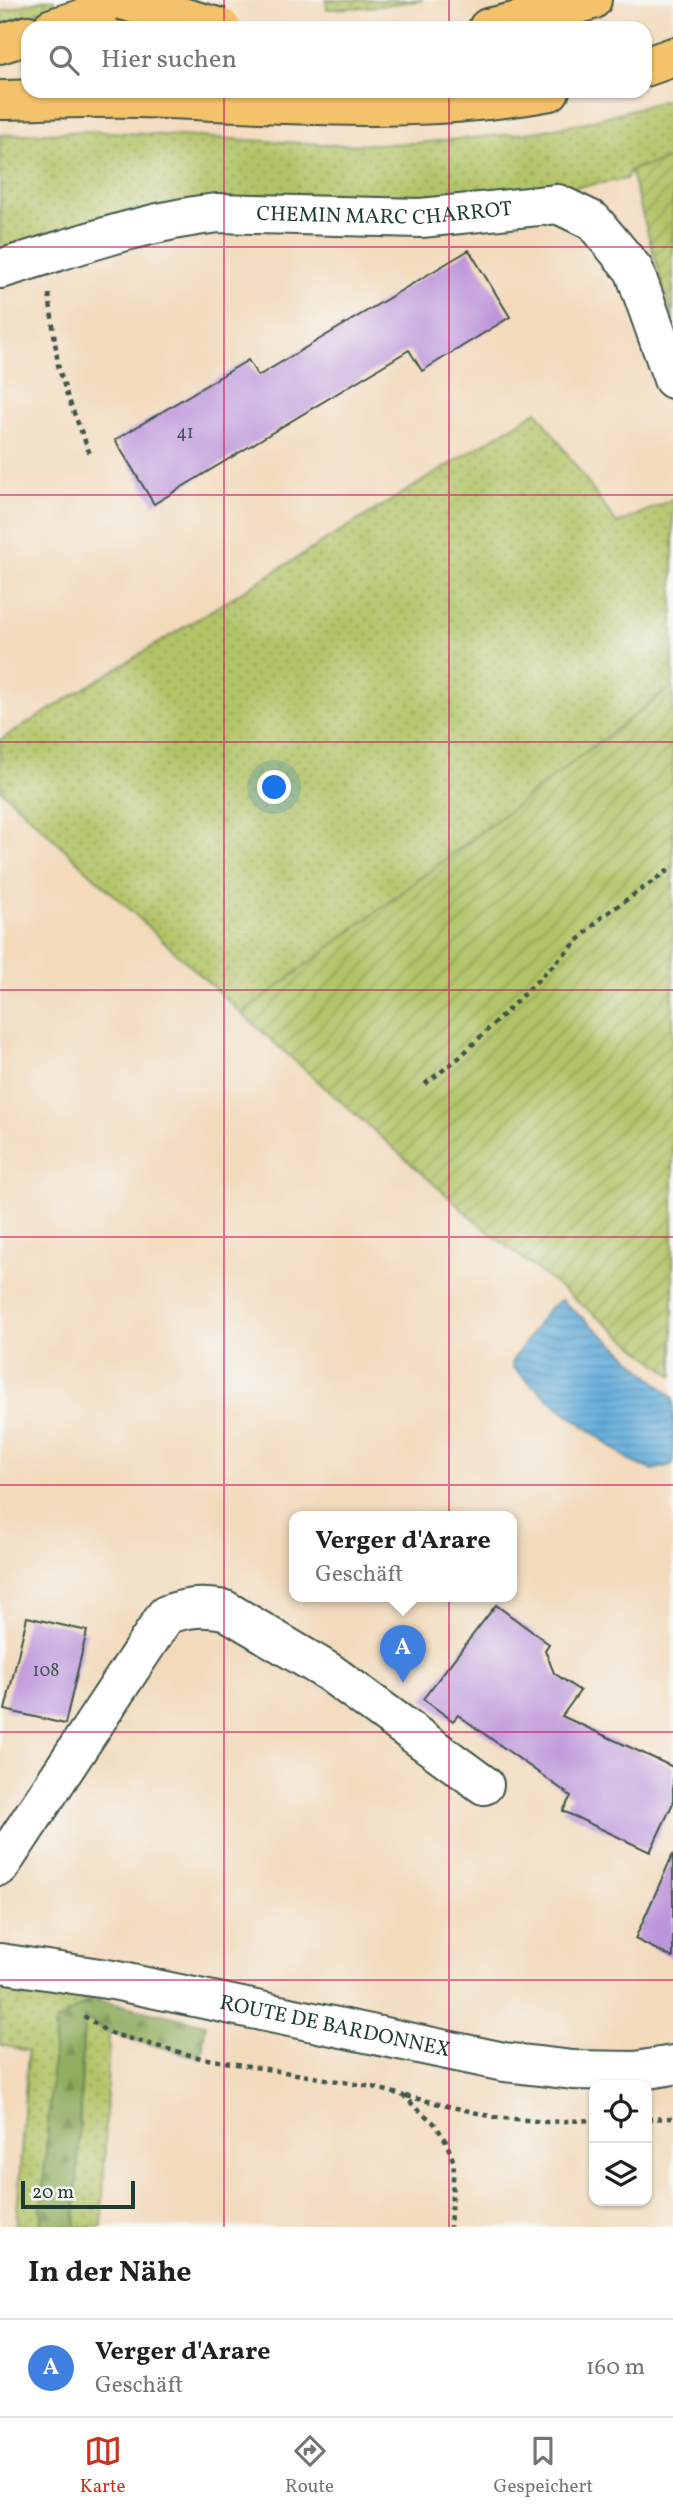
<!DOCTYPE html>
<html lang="de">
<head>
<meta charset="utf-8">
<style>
	body { margin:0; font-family:Vollkorn,serif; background:#f2f2f2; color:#202124 }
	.controls { position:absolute; right:21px; bottom:21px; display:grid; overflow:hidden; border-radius:14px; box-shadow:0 2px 5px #0004 }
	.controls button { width:63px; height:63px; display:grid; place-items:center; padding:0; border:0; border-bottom:2px solid #e0e0e0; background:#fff; color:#202124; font:35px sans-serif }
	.scale { position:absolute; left:21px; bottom:18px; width:114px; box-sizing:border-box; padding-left:7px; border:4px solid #1f3d34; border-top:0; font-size:19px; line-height:24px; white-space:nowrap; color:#1f3d34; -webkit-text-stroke:5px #f6f6f2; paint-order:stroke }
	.you { position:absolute; left:275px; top:788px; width:24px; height:24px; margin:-18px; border:5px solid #fff; border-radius:50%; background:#1a73e8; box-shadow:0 0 0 10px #1a73e833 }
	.badge { display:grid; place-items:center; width:46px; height:46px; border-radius:50%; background:#c8321e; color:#fff; font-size:23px; font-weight:700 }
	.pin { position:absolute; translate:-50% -58px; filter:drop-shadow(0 2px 4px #0008) }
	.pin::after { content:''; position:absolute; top:37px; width:24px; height:21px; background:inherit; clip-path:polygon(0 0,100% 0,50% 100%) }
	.popup { position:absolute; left:289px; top:1511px; width:228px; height:91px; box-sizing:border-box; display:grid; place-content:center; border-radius:14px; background:#fff; filter:drop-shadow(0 2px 5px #0005); font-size:23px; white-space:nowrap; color:#757577 }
	.popup b { font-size:26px; color:#202124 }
	.popup::after { content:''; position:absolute; left:50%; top:100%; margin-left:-14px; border:14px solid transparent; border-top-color:#fff }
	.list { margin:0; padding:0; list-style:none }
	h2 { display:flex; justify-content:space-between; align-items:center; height:91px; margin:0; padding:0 28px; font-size:30px }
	h2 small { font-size:23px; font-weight:400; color:#757577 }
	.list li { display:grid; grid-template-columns:46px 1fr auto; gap:21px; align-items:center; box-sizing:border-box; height:98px; padding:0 28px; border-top:2px solid #e0e0e0 }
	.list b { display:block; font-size:26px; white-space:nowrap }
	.list p { margin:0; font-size:23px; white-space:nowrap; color:#757577 }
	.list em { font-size:23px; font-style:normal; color:#757577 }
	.icon { flex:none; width:38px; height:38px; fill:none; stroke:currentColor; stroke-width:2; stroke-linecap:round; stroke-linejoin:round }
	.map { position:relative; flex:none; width:673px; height:2227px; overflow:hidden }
	.search { position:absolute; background:#fff; box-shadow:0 2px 5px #0004; left:21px; right:21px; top:21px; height:77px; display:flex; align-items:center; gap:18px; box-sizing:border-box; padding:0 24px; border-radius:21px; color:#757577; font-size:26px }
	.sheet { height:189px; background:#fff }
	nav { display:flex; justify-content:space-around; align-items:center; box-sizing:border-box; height:98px; border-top:2px solid #e0e0e0; background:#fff; font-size:19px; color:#757577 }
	nav a { display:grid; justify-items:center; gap:4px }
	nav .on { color:#c8321e }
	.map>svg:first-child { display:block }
	.grass { fill:url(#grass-dots); stroke:#69804e; stroke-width:2 }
	.forest { fill:url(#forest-firs); stroke:#567448; stroke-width:2 }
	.garden { fill:url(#garden-furrows); stroke:#69804e; stroke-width:2 }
	.water { fill:url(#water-rules); stroke:#407487; stroke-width:2 }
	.building { fill:#bd95db }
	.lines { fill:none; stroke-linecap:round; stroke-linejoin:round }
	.minor-casing { stroke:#3f5548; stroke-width:42 }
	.highway-casing { stroke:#3f5548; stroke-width:42 }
	.path { stroke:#3f5548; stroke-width:4.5; stroke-dasharray:5 5; stroke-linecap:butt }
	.minor { stroke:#fff; stroke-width:38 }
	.highway { stroke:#f3c26a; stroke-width:38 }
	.highway-bridge-casing { stroke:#3f5548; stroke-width:42; stroke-linecap:butt }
	.highway-bridge { stroke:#f3c26a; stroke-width:38 }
	.grid { fill:none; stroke:#c2185b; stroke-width:2; stroke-opacity:0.55 }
	.labels { text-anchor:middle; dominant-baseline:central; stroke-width:7; stroke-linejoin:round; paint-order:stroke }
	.number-label { font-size:18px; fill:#46535e }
	.street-label { font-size:21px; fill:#1f3d34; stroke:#f6f6f2 }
</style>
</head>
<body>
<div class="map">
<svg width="673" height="2227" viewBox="0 0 673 2227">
	<defs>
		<pattern id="grass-dots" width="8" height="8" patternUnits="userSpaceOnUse" patternTransform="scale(1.75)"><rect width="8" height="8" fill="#b3c468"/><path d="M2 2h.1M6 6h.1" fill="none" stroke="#91a056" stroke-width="1.8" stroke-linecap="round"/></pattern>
		<pattern id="forest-firs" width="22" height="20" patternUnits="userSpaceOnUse" patternTransform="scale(1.75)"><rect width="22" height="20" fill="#8eaa5c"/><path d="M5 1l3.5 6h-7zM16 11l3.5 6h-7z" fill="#738c4d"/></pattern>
		<pattern id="garden-furrows" width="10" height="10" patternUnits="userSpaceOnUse" patternTransform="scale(1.75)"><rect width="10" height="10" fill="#b3c468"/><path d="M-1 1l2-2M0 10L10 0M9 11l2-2" fill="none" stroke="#91a056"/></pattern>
		<pattern id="water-rules" width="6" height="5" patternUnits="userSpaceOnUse" patternTransform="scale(1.75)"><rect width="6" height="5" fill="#62acda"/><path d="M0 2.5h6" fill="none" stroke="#508db2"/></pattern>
	</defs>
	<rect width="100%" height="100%" fill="#f6f6f2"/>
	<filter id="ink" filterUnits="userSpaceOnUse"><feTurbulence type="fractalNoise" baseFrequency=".0143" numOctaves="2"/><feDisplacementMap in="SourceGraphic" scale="14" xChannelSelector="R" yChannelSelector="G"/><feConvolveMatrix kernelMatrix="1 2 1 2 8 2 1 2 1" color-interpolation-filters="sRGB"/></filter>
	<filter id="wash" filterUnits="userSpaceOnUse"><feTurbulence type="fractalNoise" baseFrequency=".00686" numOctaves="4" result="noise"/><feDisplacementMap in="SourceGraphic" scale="28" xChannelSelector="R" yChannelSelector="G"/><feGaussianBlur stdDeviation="1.57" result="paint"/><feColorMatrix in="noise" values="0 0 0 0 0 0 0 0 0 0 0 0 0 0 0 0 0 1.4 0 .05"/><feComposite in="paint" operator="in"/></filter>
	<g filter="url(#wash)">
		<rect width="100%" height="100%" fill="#f3dabc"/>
		<g class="grass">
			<path d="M42,0H54L56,7L0,24V12Z"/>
			<path d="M326,0H423L370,7L327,9Z"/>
			<path d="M673,98V158L630,170L626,179L520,196L0,253V135L92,131L337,145L417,143L535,132L586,122Z"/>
			<path d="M537,411L617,524L673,499V686L242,1014L0,789V740Z"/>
			<path d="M0,1986L92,1999L56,2023L40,2227H16L28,2051L0,2045Z"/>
			<path d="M84,2017L109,2033L102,2227H75Z"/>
		</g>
		<path class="forest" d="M92,1999L206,2024L201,2058L109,2033L84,2017L75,2227H40L56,2022Z"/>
		<g class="garden">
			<path d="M673,158V322L630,170Z"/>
			<path d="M673,686V1376L486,1230L242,1014Z"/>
		</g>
		<path class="water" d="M561,1300L620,1349L673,1398V1463L671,1465L653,1470L632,1462L556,1405L512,1367L513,1360L548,1309Z"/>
		<g id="blocks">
			<g class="building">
				<path d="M469,250L510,317L422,371L409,350L154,504L115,440L248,360L258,376Z"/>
				<path d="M496,1605L549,1644L545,1650L554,1673L580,1691L562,1716L673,1767V1803L650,1852L563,1811L571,1796L458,1715L453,1721L423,1699Z"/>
				<path d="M27,1617L87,1631L65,1724L5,1710Z"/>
				<path d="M673,1854V1958L635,1939Z"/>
			</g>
		</g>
	</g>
	<g filter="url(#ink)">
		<use href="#blocks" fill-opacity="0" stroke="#3f5548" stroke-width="2"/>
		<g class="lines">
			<g class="minor-casing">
				<g id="minor">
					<path id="s1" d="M0,269C72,248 143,221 218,213L421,218L558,204L593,221L634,270L673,379"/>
					<path d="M0,1866L166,1615C187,1607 204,1606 225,1610L329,1672L484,1785"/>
					<path id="s2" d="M0,1963L113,1980L504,2062L573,2070L636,2071L673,2065"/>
				</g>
			</g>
			<g class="highway-casing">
				<g id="highway">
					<path d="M52,28L143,0"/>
					<path d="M488,28L536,17L592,0"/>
					<path d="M0,44L28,35"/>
					<path d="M645,67L673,57"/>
					<path d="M0,100C46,99 93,97 139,98C277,102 413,117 550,91"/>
				</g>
			</g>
			<g class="path">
				<path d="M49,294L58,365L67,395L90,454"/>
				<path d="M425,1084L460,1057L602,917L673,867"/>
				<path d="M84,2016L109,2033L201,2058L373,2087L402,2095L434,2123L446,2141L454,2163L450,2227"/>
				<path d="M406,2096L494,2117L546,2122L594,2120"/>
				<path d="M647,2119L673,2118"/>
			</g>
			<use href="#minor" class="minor"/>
			<use href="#highway" class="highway"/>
			<g class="highway-bridge-casing">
				<path id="highway-bridge" d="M121,0L221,28"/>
			</g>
			<use href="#highway-bridge" class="highway-bridge"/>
		</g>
	</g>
	<path class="grid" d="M224,0V28M449,0V28M224,91V2227M449,91V2227M0,247H673M0,495H673M0,742H673M0,990H673M0,1237H673M0,1485H673M0,1732H673M0,1980H673"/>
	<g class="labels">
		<g class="number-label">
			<text x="185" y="433">41</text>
			<text x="46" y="1671">108</text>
		</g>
		<g class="street-label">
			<text stroke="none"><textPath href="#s1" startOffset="392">CHEMIN MARC CHARROT</textPath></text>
			<text stroke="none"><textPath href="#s2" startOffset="341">ROUTE DE BARDONNEX</textPath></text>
		</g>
	</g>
</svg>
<div class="controls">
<button><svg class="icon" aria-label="locate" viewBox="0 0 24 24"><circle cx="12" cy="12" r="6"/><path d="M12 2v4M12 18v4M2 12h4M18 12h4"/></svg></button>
<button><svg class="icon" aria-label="layers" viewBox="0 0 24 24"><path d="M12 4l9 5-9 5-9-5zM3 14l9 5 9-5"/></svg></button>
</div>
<div class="scale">20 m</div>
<div class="you"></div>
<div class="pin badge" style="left:403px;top:1683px;background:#3f7fe0">A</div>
<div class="popup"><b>Verger d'Arare</b>Geschäft</div>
<div class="search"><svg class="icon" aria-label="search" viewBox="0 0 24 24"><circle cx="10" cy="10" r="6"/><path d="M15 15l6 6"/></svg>Hier suchen</div>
</div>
<section class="sheet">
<h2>In der Nähe<small></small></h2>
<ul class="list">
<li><span class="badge" style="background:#3f7fe0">A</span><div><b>Verger d'Arare</b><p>Geschäft</p></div><em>160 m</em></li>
</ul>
</section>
<nav>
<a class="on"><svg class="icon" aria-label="map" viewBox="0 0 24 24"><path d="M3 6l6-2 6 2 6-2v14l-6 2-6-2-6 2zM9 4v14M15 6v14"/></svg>Karte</a>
<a><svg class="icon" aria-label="directions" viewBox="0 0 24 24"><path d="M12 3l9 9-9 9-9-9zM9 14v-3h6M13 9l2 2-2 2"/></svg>Route</a>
<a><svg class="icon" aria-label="saved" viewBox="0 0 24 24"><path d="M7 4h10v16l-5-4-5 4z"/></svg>Gespeichert</a>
</nav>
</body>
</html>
